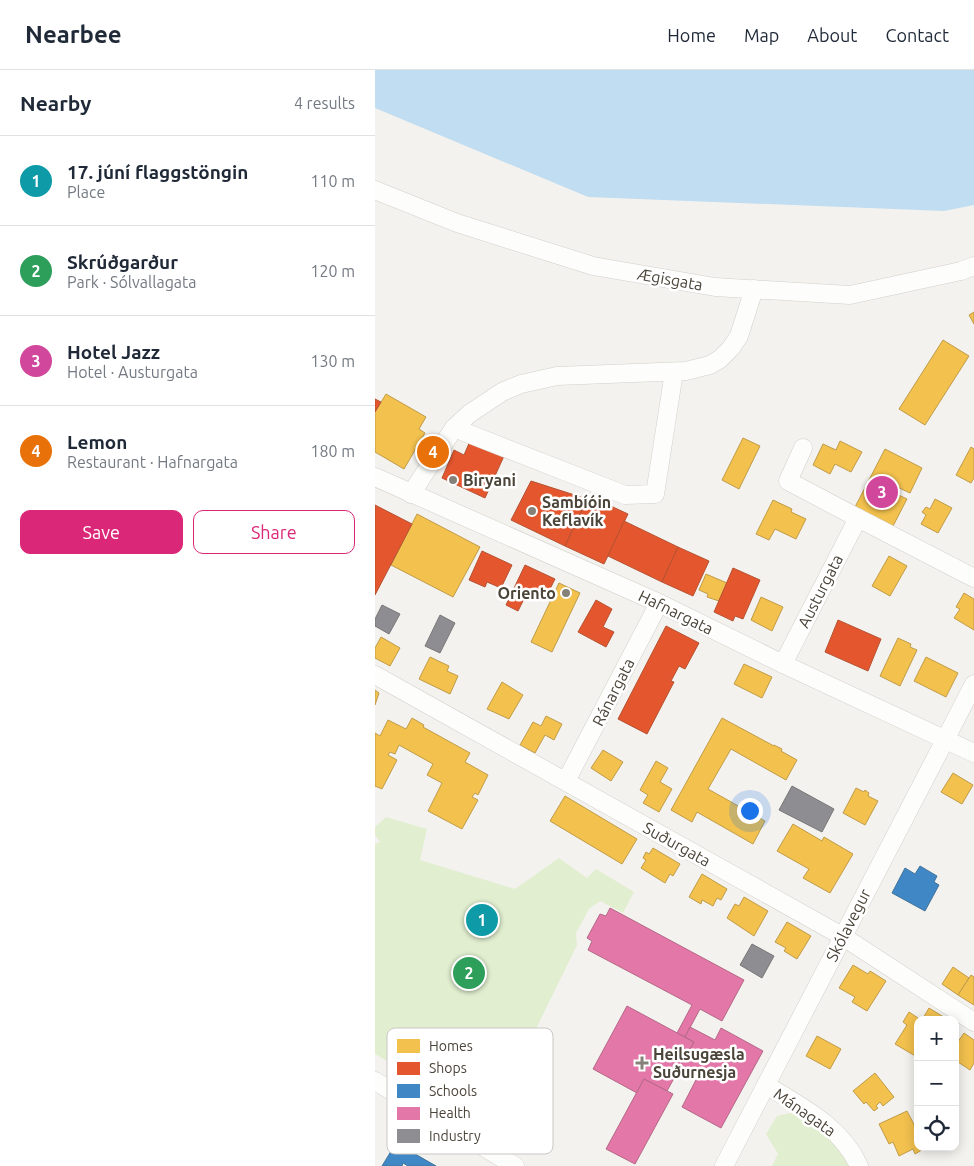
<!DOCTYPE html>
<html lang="en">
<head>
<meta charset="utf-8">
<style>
	body { margin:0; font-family:Ubuntu,sans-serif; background:#f6f6f7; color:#1f2937 }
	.controls { position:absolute; right:15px; bottom:15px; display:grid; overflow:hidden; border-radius:10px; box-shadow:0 2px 12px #0003 }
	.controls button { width:45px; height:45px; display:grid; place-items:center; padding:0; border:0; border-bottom:1px solid #e0e1e3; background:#fff; color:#1f2937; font:25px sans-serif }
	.you { position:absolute; left:374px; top:740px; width:18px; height:18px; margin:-12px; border:4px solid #fff; border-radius:50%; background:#1a73e8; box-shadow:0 0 0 8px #1a73e833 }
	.badge { display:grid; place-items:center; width:32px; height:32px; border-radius:50%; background:#db2777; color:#fff; font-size:16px; font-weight:700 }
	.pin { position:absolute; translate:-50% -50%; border:2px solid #fff; box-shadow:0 1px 5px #0006 }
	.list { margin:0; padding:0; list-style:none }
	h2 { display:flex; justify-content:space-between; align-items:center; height:65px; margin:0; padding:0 20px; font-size:21px }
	h2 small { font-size:16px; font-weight:400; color:#747a83 }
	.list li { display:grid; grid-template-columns:32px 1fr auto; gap:15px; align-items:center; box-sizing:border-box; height:90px; padding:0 20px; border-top:1px solid #e0e1e3 }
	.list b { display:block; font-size:19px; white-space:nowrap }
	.list p { margin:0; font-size:16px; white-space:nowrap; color:#747a83 }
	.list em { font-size:16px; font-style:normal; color:#747a83 }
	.actions { display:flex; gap:10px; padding:15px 20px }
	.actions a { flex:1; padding:11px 0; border:1px solid #db2777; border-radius:10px; text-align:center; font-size:18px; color:#db2777 }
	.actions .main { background:#db2777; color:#fff }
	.icon { flex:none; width:28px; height:28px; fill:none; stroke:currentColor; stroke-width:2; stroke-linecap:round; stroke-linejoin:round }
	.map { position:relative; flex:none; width:599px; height:1096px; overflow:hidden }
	header { display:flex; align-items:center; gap:30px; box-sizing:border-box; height:70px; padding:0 25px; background:#fff; border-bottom:1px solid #e0e1e3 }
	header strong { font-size:24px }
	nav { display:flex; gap:28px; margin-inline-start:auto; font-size:18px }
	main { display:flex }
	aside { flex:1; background:#fff }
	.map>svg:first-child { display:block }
	.green { fill:#e1eecf }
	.water { fill:#c0ddf1 }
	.homes { fill:#f2c14e; stroke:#c09c48 }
	.shops { fill:#e4572e; stroke:#b65131 }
	.schools { fill:#3f88c5; stroke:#43749b }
	.health { fill:#e377a8; stroke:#b56887 }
	.industry { fill:#8d8d92; stroke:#797777 }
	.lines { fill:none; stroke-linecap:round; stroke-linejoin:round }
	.minor-casing { stroke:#d2d0cb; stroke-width:19 }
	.minor { stroke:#fdfdfc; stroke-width:18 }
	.poi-dot { fill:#868178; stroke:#fff; stroke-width:2 }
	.labels { text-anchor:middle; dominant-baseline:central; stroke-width:5; stroke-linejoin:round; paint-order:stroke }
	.street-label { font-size:16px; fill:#4b4439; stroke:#fff }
	.poi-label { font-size:16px; font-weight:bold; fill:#4b4439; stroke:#fff; text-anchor:start }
	.key { fill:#fff; stroke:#c9c7c4; stroke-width:1 }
	.key-label { font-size:14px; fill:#4b4439 }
</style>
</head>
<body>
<header>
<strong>Nearbee</strong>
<nav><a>Home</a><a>Map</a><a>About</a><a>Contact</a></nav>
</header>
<main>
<aside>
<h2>Nearby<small>4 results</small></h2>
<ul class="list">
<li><span class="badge" style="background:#0f9aa8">1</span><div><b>17. júní flaggstöngin</b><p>Place</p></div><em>110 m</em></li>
<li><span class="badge" style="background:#2e9e5b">2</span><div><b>Skrúðgarður</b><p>Park · Sólvallagata</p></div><em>120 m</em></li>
<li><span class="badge" style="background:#d1479c">3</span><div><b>Hotel Jazz</b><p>Hotel · Austurgata</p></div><em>130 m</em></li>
<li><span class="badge" style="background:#e8710a">4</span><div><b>Lemon</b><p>Restaurant · Hafnargata</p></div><em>180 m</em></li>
</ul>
<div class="actions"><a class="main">Save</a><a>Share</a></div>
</aside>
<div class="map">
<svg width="599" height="1096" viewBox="0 0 599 1096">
	<rect width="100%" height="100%" fill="#f4f2ee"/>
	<g class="green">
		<path d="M11,747L52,759L45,790L140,819L184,788L212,808L221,799L259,822L248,843L225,831L214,839L201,863L202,875L117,1049L0,984V774L5,772L0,765V757Z"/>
		<path d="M416,1043L447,1062L459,1072L476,1096H397L403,1084L391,1064L402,1046Z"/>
	</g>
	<path class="water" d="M0,0H599V135L569,141L213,127L0,38Z"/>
	<g class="homes">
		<path d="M599,242V254L594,245Z"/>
		<path d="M568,270L594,286L550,355L524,339Z"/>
		<path d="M11,324L51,347L44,359L50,363L29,399L0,382V342Z"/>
		<path d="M368,368L385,376L364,419L347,410Z"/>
		<path d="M465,371L487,382L476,402L460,394L455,404L438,395L448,374L461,380Z"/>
		<path d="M596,377L599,379V408L596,413L581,405Z"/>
		<path d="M510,379L547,398L535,423L518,415L515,421L532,429L517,458L479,439Z"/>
		<path d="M560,429L577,438L563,463L546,454L551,445L547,442L551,437L555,439Z"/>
		<path d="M398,430L417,439L416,442L431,449L421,469L400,459L394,470L381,464Z"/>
		<path d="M42,444L105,477L78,527L16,495Z"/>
		<path d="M514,486L532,496L515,526L497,516Z"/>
		<path d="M331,504L352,513L344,531L332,527L333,524L324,520Z"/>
		<path d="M184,513L205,523L177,582L156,572Z"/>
		<path d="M589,523L599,529V560L579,548L585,539L581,537Z"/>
		<path d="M386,527L408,537L397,561L376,550Z"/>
		<path d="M6,567L25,578L15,596L0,588V578Z"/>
		<path d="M523,568L536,574L535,577L542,580L525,616L505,606Z"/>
		<path d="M55,587L74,596L72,601L83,606L75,624L44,609Z"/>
		<path d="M551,587L583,603L571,627L539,611Z"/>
		<path d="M369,594L397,607L387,628L359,614Z"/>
		<path d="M127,612L148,625L134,649L112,639Z"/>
		<path d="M0,620L4,623L0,635Z"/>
		<path d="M171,646L187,654L179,670L170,665L160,683L145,675L158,652L166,656Z"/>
		<path d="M37,648L49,655L48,657L95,683L90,692L113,705L103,725L100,723L97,727L103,730L87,759L53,741L67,713L52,705L58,694L24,675L20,684L15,682L13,685L22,690L7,719L0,716V663L5,666L13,650L31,659Z"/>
		<path d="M347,648L399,676V675L407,679L406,681L422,690L411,710L356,679L333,719L390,751L378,774L322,742L317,752L296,740Z"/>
		<path d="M228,680L248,692L236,711L216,698Z"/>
		<path d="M281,691L293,698L285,712L297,719L284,742L268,733L273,725L265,720Z"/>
		<path d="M578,703L598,715L587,734L566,722Z"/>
		<path d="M481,718L489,722L490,720L494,723L493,726L503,731L490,755L468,743Z"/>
		<path d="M190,726L262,769L247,794L175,751Z"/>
		<path d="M418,754L447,771L449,767L478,784L455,823L428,808L434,799L402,781Z"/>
		<path d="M278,778L305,794L298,806L295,804L290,813L266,798L271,790L268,788L271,782L274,784Z"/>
		<path d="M327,804L352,819L346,830L342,828L338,836L327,830L326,834L314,827Z"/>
		<path d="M369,827L393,841L379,866L352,848L360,834L364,836Z"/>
		<path d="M412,852L436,866L422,889L409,881L411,878L400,872Z"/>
		<path d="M478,895L493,904L495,901L511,911L492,941L477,932L480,927L464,918Z"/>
		<path d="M578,897L594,908L583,925L567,914Z"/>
		<path d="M596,905L599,907V935L583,925Z"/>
		<path d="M554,938L572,949L571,950H547Z"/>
		<path d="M534,942L546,950H543L542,987L520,974L532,955L528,952Z"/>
		<path d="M589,963L599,970V993L595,1000L580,990V976Z"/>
		<path d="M442,966L466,979L455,999L431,986Z"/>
		<path d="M500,1003L519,1027L508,1036L505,1032L501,1036L503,1038L499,1041L491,1032L489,1034L478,1021Z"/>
		<path d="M532,1041L543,1062V1077L550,1078L540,1084L538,1079L524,1086L518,1072L514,1074L504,1054Z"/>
	</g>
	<g class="shops">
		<path d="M0,329L6,332L0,342Z"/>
		<path d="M95,371L129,386L110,428L67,408L79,380L89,385Z"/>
		<path d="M156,411L212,429L190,476L136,450Z"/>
		<path d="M214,426L253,444L229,494L190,476Z"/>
		<path d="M0,435L37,454L0,525Z"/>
		<path d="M249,451L303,477L287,512L233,486Z"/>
		<path d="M303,477L334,491L318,526L287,512Z"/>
		<path d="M107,481L137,495L126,518L112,512L110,517L94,510Z"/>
		<path d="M150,495L180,509L170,529L153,521L143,541L131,535Z"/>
		<path d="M358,498L385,510L368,549L360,546L358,551L339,542Z"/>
		<path d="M221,530L237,539L228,557L239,562L231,577L203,562Z"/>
		<path d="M463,550L506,569L493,601L450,582Z"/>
		<path d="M291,556L324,573L310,599L304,596L296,611L299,612L272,664L243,649Z"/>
	</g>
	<g class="schools">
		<path d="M545,796L562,806L559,812L564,815L550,841L517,823L530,798L540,804Z"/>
		<path d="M21,1073L61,1096H33L28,1093L27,1096H7Z"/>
	</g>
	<g class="health">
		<path d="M235,838L369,910L347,951L325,939L310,967L302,963L317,935L213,880L217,871L212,868L225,844L231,846Z"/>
		<path d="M252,936L319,972L292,1021L269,1009L262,1023L218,999Z"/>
		<path d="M315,957L340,970L346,958L388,981L346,1058L307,1037L323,1006L305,997L319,972L310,967Z"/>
		<path d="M269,1009L298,1024L260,1094L231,1079Z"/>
	</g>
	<g class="industry">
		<path d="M7,535L25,544L14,564L0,556V549Z"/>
		<path d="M65,545L80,553L65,583L50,576Z"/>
		<path d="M417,716L459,739L447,762L404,740Z"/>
		<path d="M377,874L399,886L387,908L365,895Z"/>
	</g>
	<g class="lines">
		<g class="minor-casing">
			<g id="minor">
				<path d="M0,120L82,153L218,196L340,217L475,225L586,201L599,196"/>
				<path d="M79,358L250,425L280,424L299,302"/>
				<path d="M428,378L413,411L483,448"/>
				<path d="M0,407L284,533L408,594L599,683"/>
				<path d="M36,424L79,358L94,344L127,322L146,314L182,306L311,301L335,295L345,289L356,278L364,266L379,219"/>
				<path d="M408,594L483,448L599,508"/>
				<path d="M0,605L467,866L599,952"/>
				<path d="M191,711L284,533"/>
				<path d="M0,1011L140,1096"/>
				<path d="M391,1015C426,1037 466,1056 484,1096"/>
				<path d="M349,1096L599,614"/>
			</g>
		</g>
		<use href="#minor" class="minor"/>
	</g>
	<g class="poi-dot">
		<circle cx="78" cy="410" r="5"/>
		<circle cx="157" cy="441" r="5"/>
		<circle cx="191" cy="523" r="5"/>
		<path d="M264.5 985.5h5v5h5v5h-5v5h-5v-5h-5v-5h5z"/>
	</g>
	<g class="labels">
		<g class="street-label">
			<text transform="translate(295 209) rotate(10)">Ægisgata</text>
			<text transform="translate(445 521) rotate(-63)">Austurgata</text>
			<text transform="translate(301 542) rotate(26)">Hafnargata</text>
			<text transform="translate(238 622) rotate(-63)">Ránargata</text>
			<text transform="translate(302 774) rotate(29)">Suðurgata</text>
			<text transform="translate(473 855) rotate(-63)">Skólavegur</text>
			<text transform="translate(430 1042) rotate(35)">Mánagata</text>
		</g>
		<g class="poi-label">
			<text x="88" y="410">Biryani</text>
			<text x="167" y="432">Sambíóin<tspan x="167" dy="18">Keflavík</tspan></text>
			<text x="181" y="523" text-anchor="end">Oriento</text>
			<text x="278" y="984">Heilsugæsla<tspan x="278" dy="18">Suðurnesja</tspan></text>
		</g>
	</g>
	<rect x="12" y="958" width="166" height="126" rx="8" class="key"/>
	<rect x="22" y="969" width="23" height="14" fill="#f2c14e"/>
	<rect x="22" y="992" width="23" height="13" fill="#e4572e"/>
	<rect x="22" y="1014" width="23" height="14" fill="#3f88c5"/>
	<rect x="22" y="1037" width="23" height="13" fill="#e377a8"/>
	<rect x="22" y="1059" width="23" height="14" fill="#8d8d92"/>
	<g class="key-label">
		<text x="54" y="981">Homes</text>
		<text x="54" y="1003">Shops</text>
		<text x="54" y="1026">Schools</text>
		<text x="54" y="1048">Health</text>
		<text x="54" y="1071">Industry</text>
	</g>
</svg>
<div class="controls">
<button>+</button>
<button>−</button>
<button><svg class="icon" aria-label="locate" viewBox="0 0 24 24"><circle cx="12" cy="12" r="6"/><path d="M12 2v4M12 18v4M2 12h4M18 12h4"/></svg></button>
</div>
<div class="you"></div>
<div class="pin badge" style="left:107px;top:850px;background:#0f9aa8">1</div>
<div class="pin badge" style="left:94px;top:903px;background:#2e9e5b">2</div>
<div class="pin badge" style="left:507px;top:422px;background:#d1479c">3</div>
<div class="pin badge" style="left:58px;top:382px;background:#e8710a">4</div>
</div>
</main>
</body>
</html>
